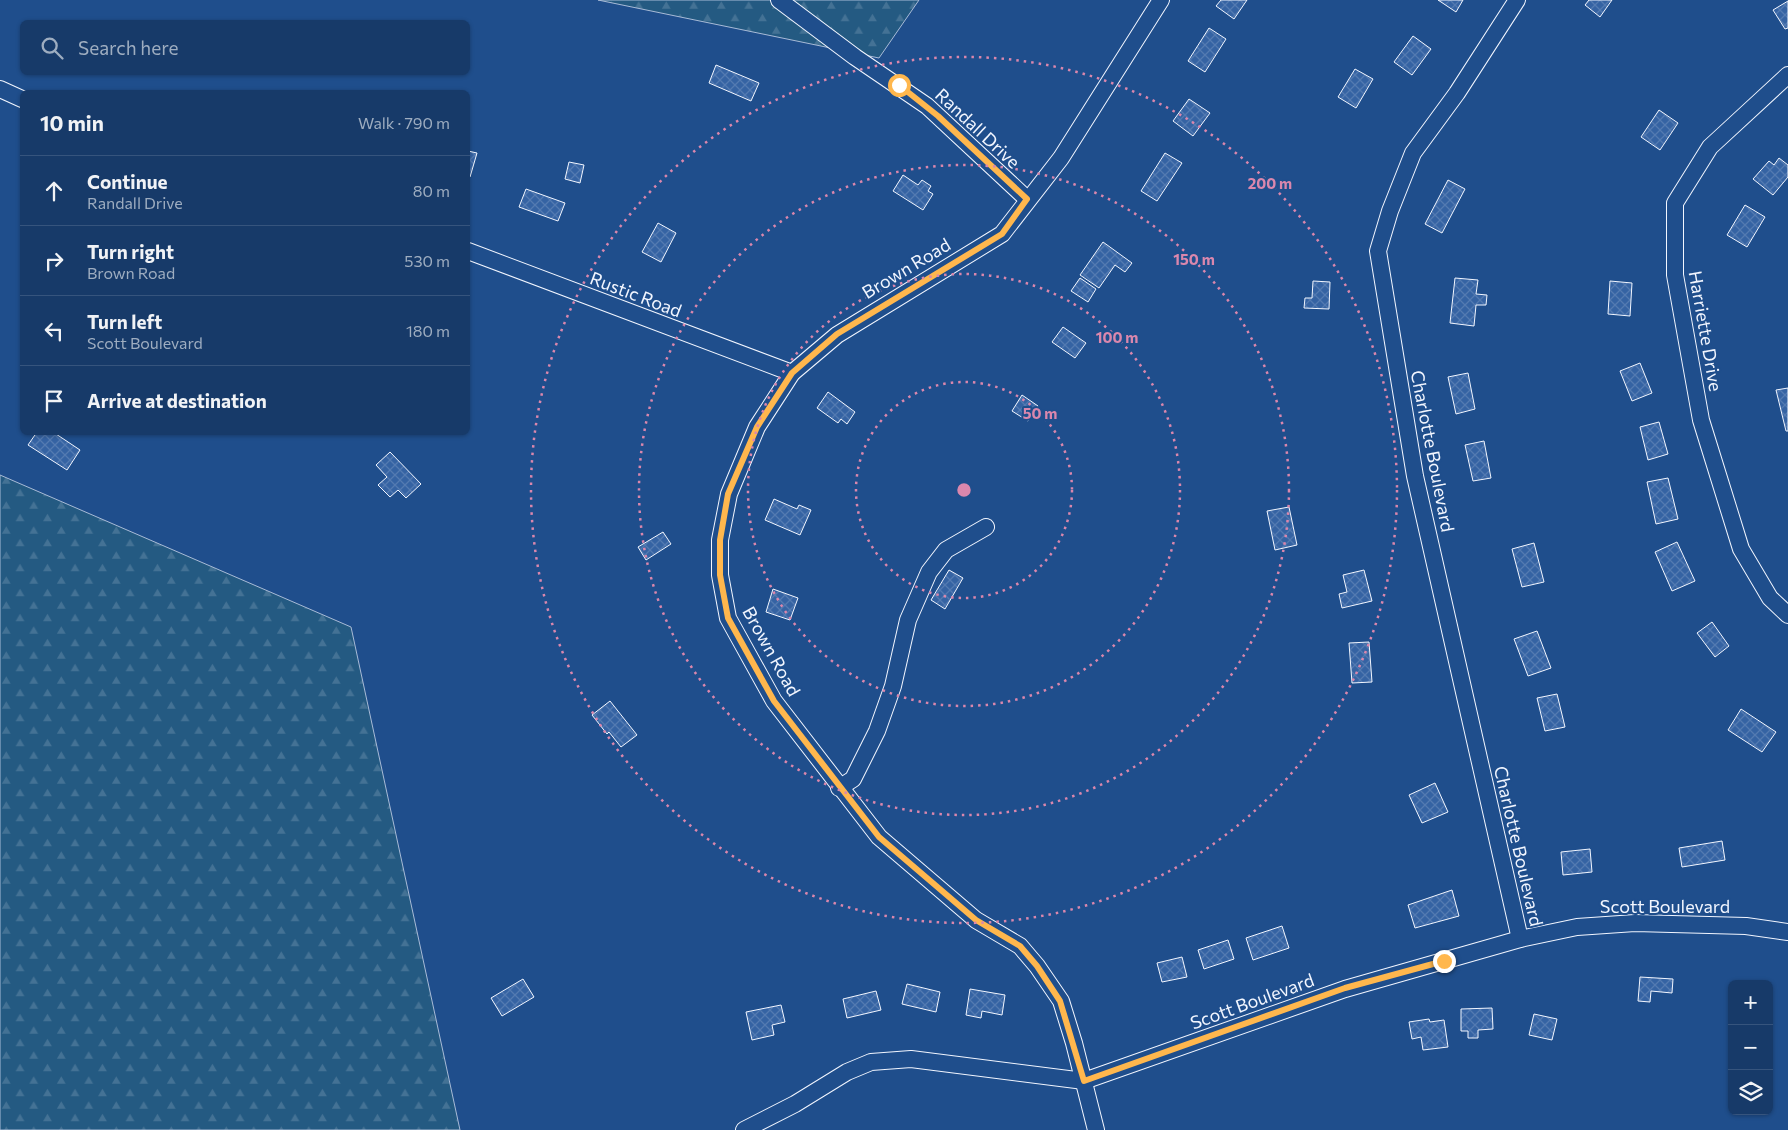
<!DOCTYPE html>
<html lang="en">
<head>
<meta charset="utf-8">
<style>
	body { margin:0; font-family:Commissioner,sans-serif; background:#20416f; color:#f1f3f6 }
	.controls { position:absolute; right:15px; bottom:15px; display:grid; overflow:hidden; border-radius:8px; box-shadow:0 1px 4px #0004 }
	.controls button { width:45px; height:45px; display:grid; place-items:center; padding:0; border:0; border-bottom:1px solid #36547d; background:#173a69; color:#f1f3f6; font:25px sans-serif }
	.stop { position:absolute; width:15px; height:15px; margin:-11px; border:4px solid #ffb74d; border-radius:50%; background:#fff }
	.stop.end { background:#ffb74d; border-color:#fff; box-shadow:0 1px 5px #0008 }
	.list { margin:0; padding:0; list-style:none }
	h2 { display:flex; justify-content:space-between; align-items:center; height:65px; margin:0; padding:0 20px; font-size:21px }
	h2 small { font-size:16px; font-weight:400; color:#9eadc0 }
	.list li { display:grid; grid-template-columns:32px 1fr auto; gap:15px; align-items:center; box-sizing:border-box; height:70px; padding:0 20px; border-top:1px solid #36547d }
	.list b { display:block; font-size:19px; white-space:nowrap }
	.list p { margin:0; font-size:16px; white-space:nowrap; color:#9eadc0 }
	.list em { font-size:16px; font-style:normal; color:#9eadc0 }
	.icon { flex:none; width:28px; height:28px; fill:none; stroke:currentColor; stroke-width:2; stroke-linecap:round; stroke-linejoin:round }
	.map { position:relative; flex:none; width:1788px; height:1130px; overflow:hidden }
	.search { position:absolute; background:#173a69; box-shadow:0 1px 4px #0004; left:20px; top:20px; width:450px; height:55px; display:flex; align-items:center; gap:12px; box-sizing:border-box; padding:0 18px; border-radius:8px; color:#9eadc0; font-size:19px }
	.panel { position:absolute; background:#173a69; box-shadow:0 1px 4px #0004; left:20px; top:90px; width:450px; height:345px; border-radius:8px }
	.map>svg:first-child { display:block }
	.forest { fill:url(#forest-firs); stroke:#a8bbd7 }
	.building { fill:url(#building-cross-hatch); stroke:#f2f6ff }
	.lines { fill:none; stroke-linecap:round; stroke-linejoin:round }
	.minor-casing { stroke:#f2f6ff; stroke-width:18 }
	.minor { stroke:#1f4e8c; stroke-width:16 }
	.route { stroke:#ffb74d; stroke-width:6 }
	.ring { fill:none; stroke:#da87ad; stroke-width:2.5; stroke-dasharray:2.5 5 }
	.labels { text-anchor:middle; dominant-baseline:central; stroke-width:4; stroke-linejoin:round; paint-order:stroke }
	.street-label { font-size:18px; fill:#f2f6ff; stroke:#1f4e8c }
	.centre { fill:#da87ad; stroke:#1f4e8c; stroke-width:2.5 }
	.ring-label { font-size:15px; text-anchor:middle; font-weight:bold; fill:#da87ad; stroke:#1f4e8c; stroke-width:4; stroke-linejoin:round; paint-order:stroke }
</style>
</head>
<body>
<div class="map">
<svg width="1788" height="1130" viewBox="0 0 1788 1130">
	<defs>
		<pattern id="forest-firs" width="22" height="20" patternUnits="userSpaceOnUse" patternTransform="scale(1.25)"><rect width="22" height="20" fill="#245a82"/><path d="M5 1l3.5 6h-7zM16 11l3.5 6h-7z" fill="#447295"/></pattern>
		<pattern id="building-cross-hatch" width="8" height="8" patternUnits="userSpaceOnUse" patternTransform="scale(1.25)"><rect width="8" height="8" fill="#3563a3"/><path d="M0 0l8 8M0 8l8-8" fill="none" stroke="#537ab1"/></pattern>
	</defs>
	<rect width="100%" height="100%" fill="#1f4e8c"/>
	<g class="forest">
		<path d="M598,0H919L879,58Z"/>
		<path d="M0,475L351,627L460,1130H0Z"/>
	</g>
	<g class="building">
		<path d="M1221,0H1247L1234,19L1216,6Z"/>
		<path d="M1438,0H1463L1456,12Z"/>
		<path d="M1589,0H1612L1600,17L1585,5Z"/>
		<path d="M1788,1V28L1785,29L1773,10Z"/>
		<path d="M1209,28L1226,39L1205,72L1188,61Z"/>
		<path d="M1413,36L1431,49L1412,75L1394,62Z"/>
		<path d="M716,65L759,83L751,101L709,83Z"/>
		<path d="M1355,69L1373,79L1356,108L1338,97Z"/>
		<path d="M1189,99L1210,113L1193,136L1173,121Z"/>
		<path d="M1659,110L1678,123L1660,150L1641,137Z"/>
		<path d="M468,151L477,153L470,177L468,176Z"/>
		<path d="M1165,153L1182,163L1157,201L1141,191Z"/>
		<path d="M1779,158L1788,165V177L1773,195L1753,179L1769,161L1774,165Z"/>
		<path d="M569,162L584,165L580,183L565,179Z"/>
		<path d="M903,175L918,185L922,180L931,186L928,191L933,194L923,210L893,191Z"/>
		<path d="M1448,180L1465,189L1442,233L1425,224Z"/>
		<path d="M526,189L565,203L558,221L519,207Z"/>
		<path d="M1745,205L1765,217L1747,247L1727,235Z"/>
		<path d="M658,223L676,233L661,262L642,252Z"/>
		<path d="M1103,242L1132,263L1125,272L1115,265L1099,288L1080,275Z"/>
		<path d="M1080,278L1096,289L1088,302L1071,291Z"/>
		<path d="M1455,278L1478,280L1476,294L1487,295L1486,305H1476L1474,326L1450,323Z"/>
		<path d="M1313,281L1330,282L1329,309L1304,308L1305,298H1312Z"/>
		<path d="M1610,281L1632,283L1630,316L1608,314Z"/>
		<path d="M1063,327L1086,343L1075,358L1052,342Z"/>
		<path d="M1640,363L1652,393L1632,401L1620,371Z"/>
		<path d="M1468,373L1475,409L1456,414L1448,377Z"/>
		<path d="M1788,388V431H1786L1776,390Z"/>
		<path d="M828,392L855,412L847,424L841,419L838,423L817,408Z"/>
		<path d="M1022,395L1038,406L1028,421L1012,411Z"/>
		<path d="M1659,422L1668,454L1648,460L1640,427Z"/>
		<path d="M37,432H53L80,450L67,470L28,445Z"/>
		<path d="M1484,441L1491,478L1473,481L1465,445Z"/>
		<path d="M390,452L421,484L406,498L398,490L390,497L378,485L387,477L376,465Z"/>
		<path d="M1668,478L1678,519L1656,524L1647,482Z"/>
		<path d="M774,499L797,509L799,505L811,510L800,535L765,520Z"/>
		<path d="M1289,507L1297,545L1275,550L1267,511Z"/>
		<path d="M663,532L671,544L646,560L638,547Z"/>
		<path d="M1677,542L1695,581L1672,591L1655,552Z"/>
		<path d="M1534,543L1544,582L1522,587L1512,549Z"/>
		<path d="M949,570L963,578L945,609L931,600Z"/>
		<path d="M1364,570L1372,601L1342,608L1339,594L1347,592L1343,575Z"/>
		<path d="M773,589L798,598L790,620L766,612Z"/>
		<path d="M1712,622L1729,646L1715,657L1697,633Z"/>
		<path d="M1537,631L1551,668L1528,676L1514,639Z"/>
		<path d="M1369,642L1372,682L1352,683L1349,643Z"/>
		<path d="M1557,694L1565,727L1545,731L1537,698Z"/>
		<path d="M610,701L637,735L621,747L609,732L607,734L592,715Z"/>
		<path d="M1741,709L1776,732L1762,752L1728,730Z"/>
		<path d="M1435,783L1448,812L1422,823L1409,795Z"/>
		<path d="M1722,841L1725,860L1682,867L1679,848Z"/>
		<path d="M1590,849L1592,872L1563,875L1561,852Z"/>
		<path d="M1452,890L1459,916L1415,928L1408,905Z"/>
		<path d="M1282,926L1289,948L1253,960L1246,938Z"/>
		<path d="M1228,940L1234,959L1204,969L1198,950Z"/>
		<path d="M1182,957L1187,977L1162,982L1157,963Z"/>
		<path d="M1640,977L1673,979L1672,993L1651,991L1650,1002L1638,1001Z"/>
		<path d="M523,979L534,997L502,1016L491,998Z"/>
		<path d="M907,984L940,992L936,1012L902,1004Z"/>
		<path d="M970,989L1005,995L1002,1015L982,1011L981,1018L966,1015Z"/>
		<path d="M876,991L881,1010L847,1018L843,999Z"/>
		<path d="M781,1005L785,1022L772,1025L774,1035L752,1040L746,1012Z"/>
		<path d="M1492,1008L1493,1029L1478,1030V1038H1468V1031H1461V1009Z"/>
		<path d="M1534,1014L1557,1019L1552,1040L1529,1035Z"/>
		<path d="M1429,1019L1430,1022L1444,1020L1448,1047L1423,1050L1421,1037L1412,1039L1409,1022Z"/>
	</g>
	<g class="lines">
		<g class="minor-casing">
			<g id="minor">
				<path d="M779,0L855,57L927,106L1027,199"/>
				<path d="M1517,0L1457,93L1413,153L1390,211L1378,251L1415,476L1520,939"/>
				<path d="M1788,75L1710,147L1675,203V275L1701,420L1741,549L1770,598L1788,615"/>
				<path d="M0,89L22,99"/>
				<path d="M468,251L792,373"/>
				<path d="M839,788L853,779L877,731L893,686L908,620L929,572L946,550L986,527"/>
				<path d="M744,1130L795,1104L847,1072L871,1062L911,1059L1084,1081L1345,989L1520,939L1577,927L1635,923L1746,926L1788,932"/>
				<path d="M1096,1130L1074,1043L1061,1001L1037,966L1020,946L976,920L879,837L774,701L728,618L720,575V540L729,494L757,427L792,373L837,335L1002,234L1061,158L1161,0"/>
			</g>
		</g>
		<use href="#minor" class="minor"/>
	</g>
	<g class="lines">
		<path class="route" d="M899,85L938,116L1027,199L1002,234L837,334L792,373L757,427L728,494L720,540V575L728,618L774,701L879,837L976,920L1020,946L1037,966L1060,1001L1084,1081L1345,988L1444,961"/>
	</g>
	<g class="ring">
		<circle cx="964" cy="490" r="108"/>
		<circle cx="964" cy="490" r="216"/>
		<circle cx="964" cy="490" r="325"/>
		<circle cx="964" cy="490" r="433"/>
	</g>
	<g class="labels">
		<g class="street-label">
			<text transform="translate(978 128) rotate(43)">Randall Drive</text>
			<text transform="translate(906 268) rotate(-31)">Brown Road</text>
			<text transform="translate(636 294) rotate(21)">Rustic Road</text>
			<text transform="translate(1706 331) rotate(80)">Harriette Drive</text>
			<text transform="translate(1433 451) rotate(79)">Charlotte Boulevard</text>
			<text transform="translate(772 651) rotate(61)">Brown Road</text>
			<text transform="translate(1519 846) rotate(77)">Charlotte Boulevard</text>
			<text x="1665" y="906">Scott Boulevard</text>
			<text transform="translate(1252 1001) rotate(-20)">Scott Boulevard</text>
		</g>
	</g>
	<circle cx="964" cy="490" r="8" class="centre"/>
	<g class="ring-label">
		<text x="1270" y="189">200 m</text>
		<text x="1194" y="265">150 m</text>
		<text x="1117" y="343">100 m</text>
		<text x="1040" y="419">50 m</text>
	</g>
</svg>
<div class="controls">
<button>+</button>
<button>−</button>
<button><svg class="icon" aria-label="layers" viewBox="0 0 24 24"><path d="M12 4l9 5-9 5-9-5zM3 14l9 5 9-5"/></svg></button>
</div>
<div class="stop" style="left:899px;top:85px"></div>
<div class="stop end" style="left:1444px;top:961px"></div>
<div class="search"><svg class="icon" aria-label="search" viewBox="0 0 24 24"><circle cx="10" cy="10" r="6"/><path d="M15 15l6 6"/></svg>Search here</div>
<section class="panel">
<h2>10 min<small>Walk · 790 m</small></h2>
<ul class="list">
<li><svg class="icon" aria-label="ahead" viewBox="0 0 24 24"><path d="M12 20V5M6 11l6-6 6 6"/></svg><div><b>Continue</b><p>Randall Drive</p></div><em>80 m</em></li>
<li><svg class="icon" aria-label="right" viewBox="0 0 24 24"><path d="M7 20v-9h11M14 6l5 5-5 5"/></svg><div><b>Turn right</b><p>Brown Road</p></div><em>530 m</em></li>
<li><svg class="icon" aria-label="left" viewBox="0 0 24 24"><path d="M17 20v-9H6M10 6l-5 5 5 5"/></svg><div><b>Turn left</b><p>Scott Boulevard</p></div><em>180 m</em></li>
<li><svg class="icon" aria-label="arrive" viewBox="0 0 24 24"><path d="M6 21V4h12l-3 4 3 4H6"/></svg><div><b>Arrive at destination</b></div></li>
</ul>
</section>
</div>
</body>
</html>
